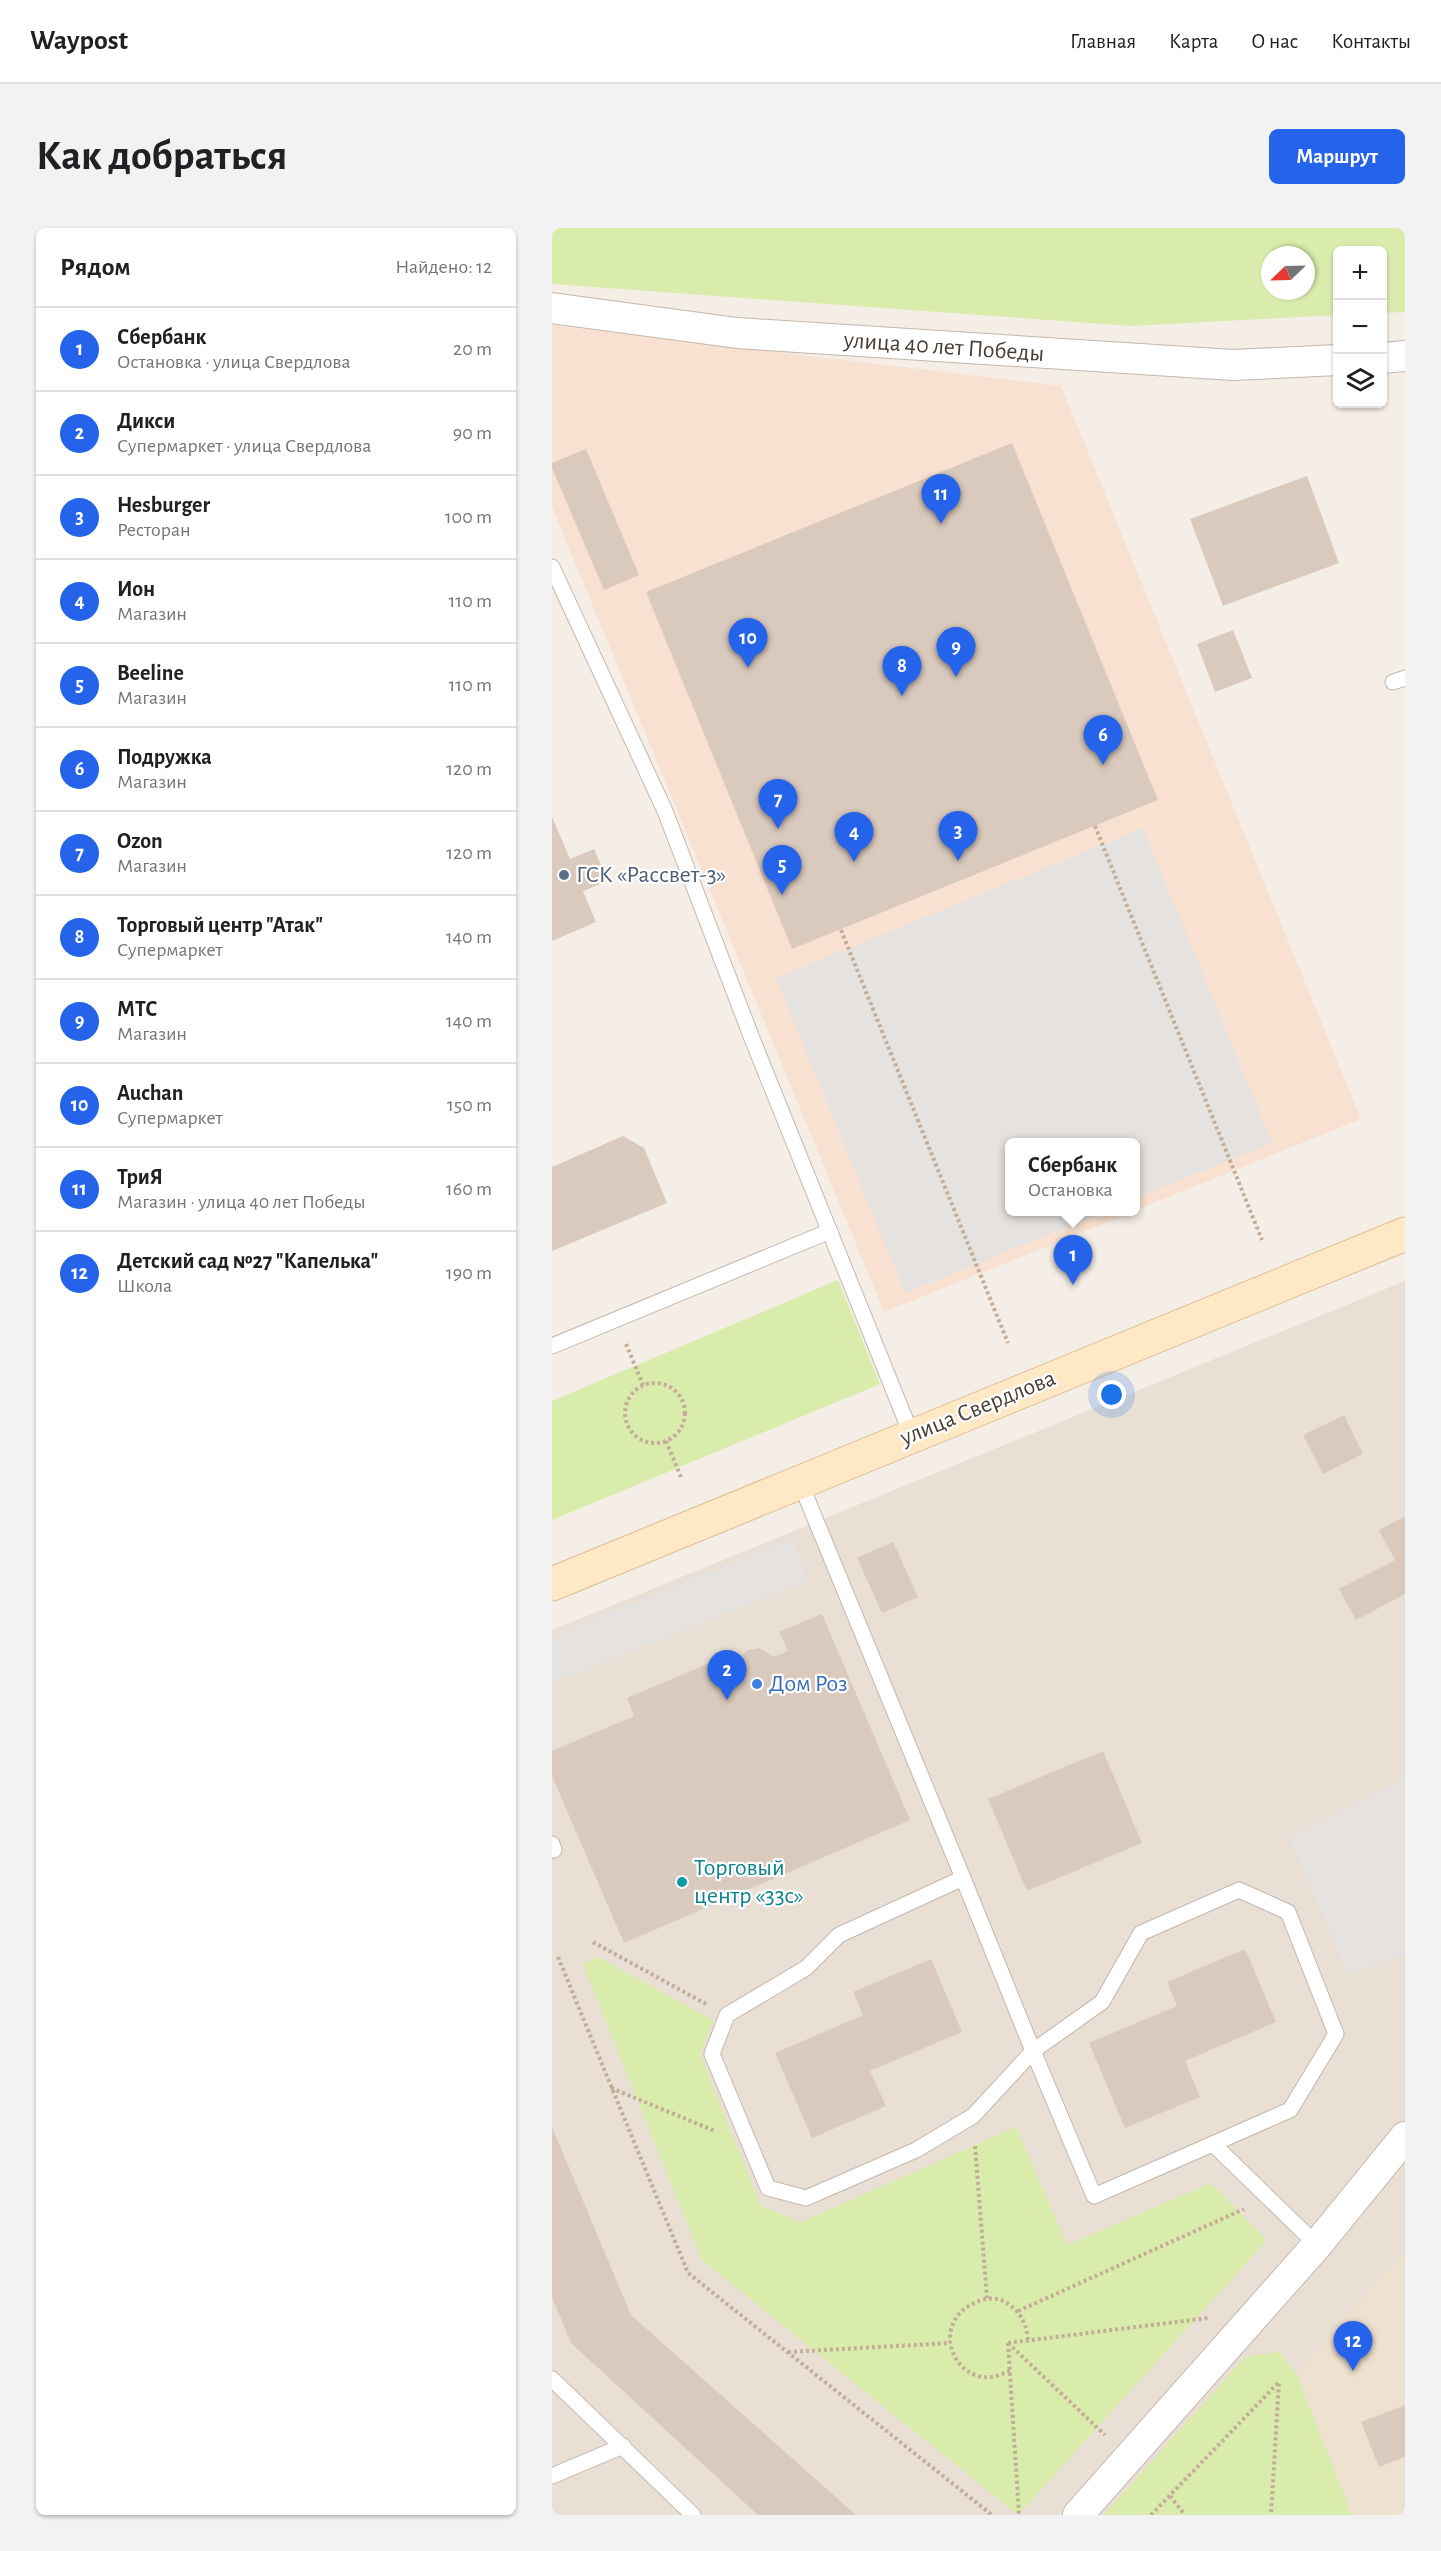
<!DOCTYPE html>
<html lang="ru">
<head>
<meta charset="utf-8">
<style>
	body { margin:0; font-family:"Alegreya Sans",sans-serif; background:#f2f2f2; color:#202124 }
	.controls { position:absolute; right:18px; top:18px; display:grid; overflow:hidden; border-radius:9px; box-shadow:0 2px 4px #0004 }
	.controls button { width:54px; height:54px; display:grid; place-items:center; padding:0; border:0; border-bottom:2px solid #e0e0e0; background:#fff; color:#202124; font:30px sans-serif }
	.compass { position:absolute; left:709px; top:18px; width:54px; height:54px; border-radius:50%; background:#fff; box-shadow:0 2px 4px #0004; rotate:247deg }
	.you { position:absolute; left:560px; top:1167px; width:21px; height:21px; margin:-15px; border:4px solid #fff; border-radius:50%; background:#1a73e8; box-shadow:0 0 0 9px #1a73e833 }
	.badge { display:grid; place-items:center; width:39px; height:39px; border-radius:50%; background:#2563eb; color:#fff; font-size:20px; font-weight:700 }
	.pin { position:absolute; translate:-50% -50px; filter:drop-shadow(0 2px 3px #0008) }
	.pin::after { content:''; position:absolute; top:32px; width:21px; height:18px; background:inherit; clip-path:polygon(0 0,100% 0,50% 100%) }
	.popup { position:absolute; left:453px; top:910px; width:135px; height:78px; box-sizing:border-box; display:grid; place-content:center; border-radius:9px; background:#fff; filter:drop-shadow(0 2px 4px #0005); font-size:20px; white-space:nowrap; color:#757577 }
	.popup b { font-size:22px; color:#202124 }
	.popup::after { content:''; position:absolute; left:50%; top:100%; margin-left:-12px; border:12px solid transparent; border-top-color:#fff }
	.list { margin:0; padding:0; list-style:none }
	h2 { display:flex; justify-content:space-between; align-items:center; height:78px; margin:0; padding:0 24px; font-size:26px }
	h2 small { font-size:20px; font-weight:400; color:#757577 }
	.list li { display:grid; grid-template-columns:39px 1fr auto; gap:18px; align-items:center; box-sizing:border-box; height:84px; padding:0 24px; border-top:2px solid #e0e0e0 }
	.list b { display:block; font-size:22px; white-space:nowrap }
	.list p { margin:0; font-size:20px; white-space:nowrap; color:#757577 }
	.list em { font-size:20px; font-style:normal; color:#757577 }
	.icon { flex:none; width:33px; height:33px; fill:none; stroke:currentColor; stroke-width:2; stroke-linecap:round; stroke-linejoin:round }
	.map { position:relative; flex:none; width:853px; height:2287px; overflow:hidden; border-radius:9px }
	header { display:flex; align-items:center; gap:36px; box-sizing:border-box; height:84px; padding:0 30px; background:#fff; border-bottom:2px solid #e0e0e0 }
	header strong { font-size:28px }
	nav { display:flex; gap:33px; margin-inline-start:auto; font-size:21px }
	.intro { display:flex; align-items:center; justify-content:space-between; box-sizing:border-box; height:144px; padding:0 36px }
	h1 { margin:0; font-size:42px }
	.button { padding:15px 27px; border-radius:9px; background:#2563eb; color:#fff; font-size:21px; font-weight:700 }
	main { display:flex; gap:36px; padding:0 36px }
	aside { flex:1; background:#fff; border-radius:9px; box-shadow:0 2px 4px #0004 }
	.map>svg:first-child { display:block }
	.residential { fill:#e9dfd4 }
	.commercial { fill:#f8e1d0 }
	.education { fill:#efe1cf }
	.green { fill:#d9ecab; fill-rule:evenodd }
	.parking { fill:#e5e2df }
	.building { fill:#dacabe }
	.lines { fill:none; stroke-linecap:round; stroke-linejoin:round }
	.service-casing { stroke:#c4b7ab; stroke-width:17 }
	.minor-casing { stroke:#c4b7ab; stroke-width:32 }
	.secondary-casing { stroke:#dcbe94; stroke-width:35 }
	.path { stroke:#c4ad98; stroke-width:4; stroke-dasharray:3 3; stroke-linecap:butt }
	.service { stroke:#fff; stroke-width:15 }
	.minor { stroke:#fff; stroke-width:30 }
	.secondary { stroke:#ffe8c6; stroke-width:33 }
	.service-dot { fill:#5c6f8a; stroke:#fff; stroke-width:2 }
	.shop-dot { fill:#3f7fe0; stroke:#fff; stroke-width:2 }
	.culture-dot { fill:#0f9aa8; stroke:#fff; stroke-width:2 }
	.labels { text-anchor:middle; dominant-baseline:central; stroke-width:4.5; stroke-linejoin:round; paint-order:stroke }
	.street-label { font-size:24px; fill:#483e35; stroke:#fff }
	.service-label { font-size:24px; fill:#4e5e75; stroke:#fff; text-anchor:start }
	.shop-label { font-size:24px; fill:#366cbe; stroke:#fff; text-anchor:start }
	.culture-label { font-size:24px; fill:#0d838f; stroke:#fff; text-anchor:start }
</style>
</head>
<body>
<header>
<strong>Waypost</strong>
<nav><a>Главная</a><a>Карта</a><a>О нас</a><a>Контакты</a></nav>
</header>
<div class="intro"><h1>Как добраться</h1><a class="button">Маршрут</a></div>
<main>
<aside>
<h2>Рядом<small>Найдено: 12</small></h2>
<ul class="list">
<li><span class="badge">1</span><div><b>Сбербанк</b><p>Остановка · улица Свердлова</p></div><em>20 m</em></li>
<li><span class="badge">2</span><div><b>Дикси</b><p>Супермаркет · улица Свердлова</p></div><em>90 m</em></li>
<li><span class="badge">3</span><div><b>Hesburger</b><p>Ресторан</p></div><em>100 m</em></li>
<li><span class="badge">4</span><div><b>Ион</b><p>Магазин</p></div><em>110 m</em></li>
<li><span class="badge">5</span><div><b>Beeline</b><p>Магазин</p></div><em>110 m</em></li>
<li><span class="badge">6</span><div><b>Подружка</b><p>Магазин</p></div><em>120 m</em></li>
<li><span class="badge">7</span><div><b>Ozon</b><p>Магазин</p></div><em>120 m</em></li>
<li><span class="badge">8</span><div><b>Торговый центр &quot;Атак&quot;</b><p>Супермаркет</p></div><em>140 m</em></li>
<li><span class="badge">9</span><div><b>МТС</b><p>Магазин</p></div><em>140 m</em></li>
<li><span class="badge">10</span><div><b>Auchan</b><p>Супермаркет</p></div><em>150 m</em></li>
<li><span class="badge">11</span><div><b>ТриЯ</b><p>Магазин · улица 40 лет Победы</p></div><em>160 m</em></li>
<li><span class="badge">12</span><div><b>Детский сад №27 &quot;Капелька&quot;</b><p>Школа</p></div><em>190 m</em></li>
</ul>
</aside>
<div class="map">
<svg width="853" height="2287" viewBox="0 0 853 2287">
	<rect width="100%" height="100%" fill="#f5eee6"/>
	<path class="residential" d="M853,1053V2287H0V1402Z"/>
	<path class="commercial" d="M0,97L509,158L809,891L584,982V914H458V984H581L332,1084L0,279Z"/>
	<path class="education" d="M853,2023V2287H787L736,2157Z"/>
	<g class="green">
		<path d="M0,0H853V84L831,85L830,22H786L785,87L579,98L0,56ZM718,27H754V63H718Z"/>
		<path d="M286,1052L328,1156L0,1292V1173Z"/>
		<path d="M46,1729L161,1792L148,1827L209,1978L249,1994L464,1899L515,2017L659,1955L715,2012L466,2287L150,2032L31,1736Z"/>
		<path d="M727,2124L744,2145L800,2287H552L693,2129Z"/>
	</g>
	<g class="parking">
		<path d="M591,600L720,915L584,970V914H458V984H552L353,1065L224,750Z"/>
		<path d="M240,1311L256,1352L0,1455V1408Z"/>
		<path d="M853,1550V1726L797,1747L737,1610Z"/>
	</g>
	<g class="building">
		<path d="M460,215L606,572L240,721L94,364Z"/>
		<path d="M34,221L87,347L52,362L0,240V235Z"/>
		<path d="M755,248L787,335L671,378L638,291Z"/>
		<path d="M681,402L700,450L663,464L645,416Z"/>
		<path d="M0,589L18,631L42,621L56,653L31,663L44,694L0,713Z"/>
		<path d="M71,908L92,920L115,975L0,1023V939Z"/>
		<path d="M792,1187L811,1226L771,1246L751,1207Z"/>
		<path d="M853,1289V1366L804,1392L787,1361L843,1332L827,1302Z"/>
		<path d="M341,1314L366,1369L330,1385L305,1330Z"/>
		<path d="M270,1386L358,1592L72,1715L0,1548V1523L82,1488L75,1470L160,1434L168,1452L181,1447L182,1436L195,1422L207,1420L222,1429L236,1423L227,1404Z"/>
		<path d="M551,1523L590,1615L475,1663L436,1571Z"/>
		<path d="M693,1721L724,1794L633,1833L648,1869L573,1900L537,1815L625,1778L615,1754Z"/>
		<path d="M379,1731L410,1804L318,1843L334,1878L260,1910L223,1825L311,1787L301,1764Z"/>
		<path d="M0,1899L79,2087L304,2287H206L19,2115L0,2069Z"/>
		<path d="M853,2177V2229L827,2239L809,2194Z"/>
	</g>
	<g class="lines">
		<g class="service-casing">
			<g id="service">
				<path d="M0,339L113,583L199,808L360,1208"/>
				<path d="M841,454L853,450"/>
				<path d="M0,1118L278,1003"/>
				<path d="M248,1254L411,1650"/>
				<path d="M0,1616L2,1622"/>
				<path d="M411,1650L481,1823L421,1888L364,1922L254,1970L216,1960L160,1826L175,1787L254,1740L287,1707Z"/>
				<path d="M687,1662L736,1684L784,1806L738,1882L542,1968L481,1823L550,1774L589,1705Z"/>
				<path d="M662,1917L765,2017"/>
				<path d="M0,2151L141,2287"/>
				<path d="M0,2248L71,2218"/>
			</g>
		</g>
		<g class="minor-casing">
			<g id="minor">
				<path d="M0,80L185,105L681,137L786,132"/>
				<path d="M830,130L853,128"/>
				<path d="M526,2287L765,2017L853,1909"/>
			</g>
		</g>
		<g class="secondary-casing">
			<path id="secondary" d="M0,1356L853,1006"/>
		</g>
		<g class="path">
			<path d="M543,598L710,1012"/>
			<path d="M289,702L456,1115"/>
			<path d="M74,1116L91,1157"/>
			<circle cx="103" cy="1185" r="30"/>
			<path d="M114,1213L129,1249"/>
			<path d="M41,1714L154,1776"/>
			<path d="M6,1729L136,2045L440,2287"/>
			<path d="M59,1860L163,1903"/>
			<path d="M423,1918L435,2070"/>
			<path d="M466,2083L692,1981"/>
			<path d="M456,2115L656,2090"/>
			<path d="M456,2115L467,2287"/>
			<path d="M456,2115L553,2207"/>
			<path d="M236,2124L397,2115"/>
			<path d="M458,2143C452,2145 446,2148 440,2149C400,2154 376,2092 427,2073C435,2070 445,2069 453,2074C468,2083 474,2094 476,2111"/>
			<path d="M618,2268L633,2287"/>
			<path d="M599,2287L727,2154L719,2287"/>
		</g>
		<use href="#service" class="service"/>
		<use href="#minor" class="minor"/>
		<use href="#secondary" class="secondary"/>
	</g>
	<circle class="service-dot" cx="12" cy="647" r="6"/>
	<circle class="shop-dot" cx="205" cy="1456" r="6"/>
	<circle class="culture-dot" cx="130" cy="1654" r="6"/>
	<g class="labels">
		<g class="street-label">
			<text transform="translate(392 119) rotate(4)">улица 40 лет Победы</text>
			<text transform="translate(426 1180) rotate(-22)">улица Свердлова</text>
		</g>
		<g class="service-label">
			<text x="24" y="647">ГСК «Рассвет-3»</text>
		</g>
		<g class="shop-label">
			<text x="217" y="1456">Дом Роз</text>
		</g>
		<g class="culture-label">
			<text x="142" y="1640">Торговый<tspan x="142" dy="28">центр «33с»</tspan></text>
		</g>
	</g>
</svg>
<div class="controls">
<button>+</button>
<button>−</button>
<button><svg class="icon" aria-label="layers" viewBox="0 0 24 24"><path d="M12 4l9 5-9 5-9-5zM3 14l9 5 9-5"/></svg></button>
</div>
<svg class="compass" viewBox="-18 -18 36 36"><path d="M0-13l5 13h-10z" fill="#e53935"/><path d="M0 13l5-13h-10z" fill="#757577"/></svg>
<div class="you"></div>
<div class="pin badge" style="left:521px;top:1057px">1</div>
<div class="popup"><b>Сбербанк</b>Остановка</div>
<div class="pin badge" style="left:175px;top:1472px">2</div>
<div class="pin badge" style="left:406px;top:633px">3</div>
<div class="pin badge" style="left:302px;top:634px">4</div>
<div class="pin badge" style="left:230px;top:667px">5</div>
<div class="pin badge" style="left:551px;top:537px">6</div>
<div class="pin badge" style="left:226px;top:601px">7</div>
<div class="pin badge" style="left:350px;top:468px">8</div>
<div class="pin badge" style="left:404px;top:449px">9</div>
<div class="pin badge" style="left:196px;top:440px">10</div>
<div class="pin badge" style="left:389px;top:296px">11</div>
<div class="pin badge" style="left:801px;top:2143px">12</div>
</div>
</main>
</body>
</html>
